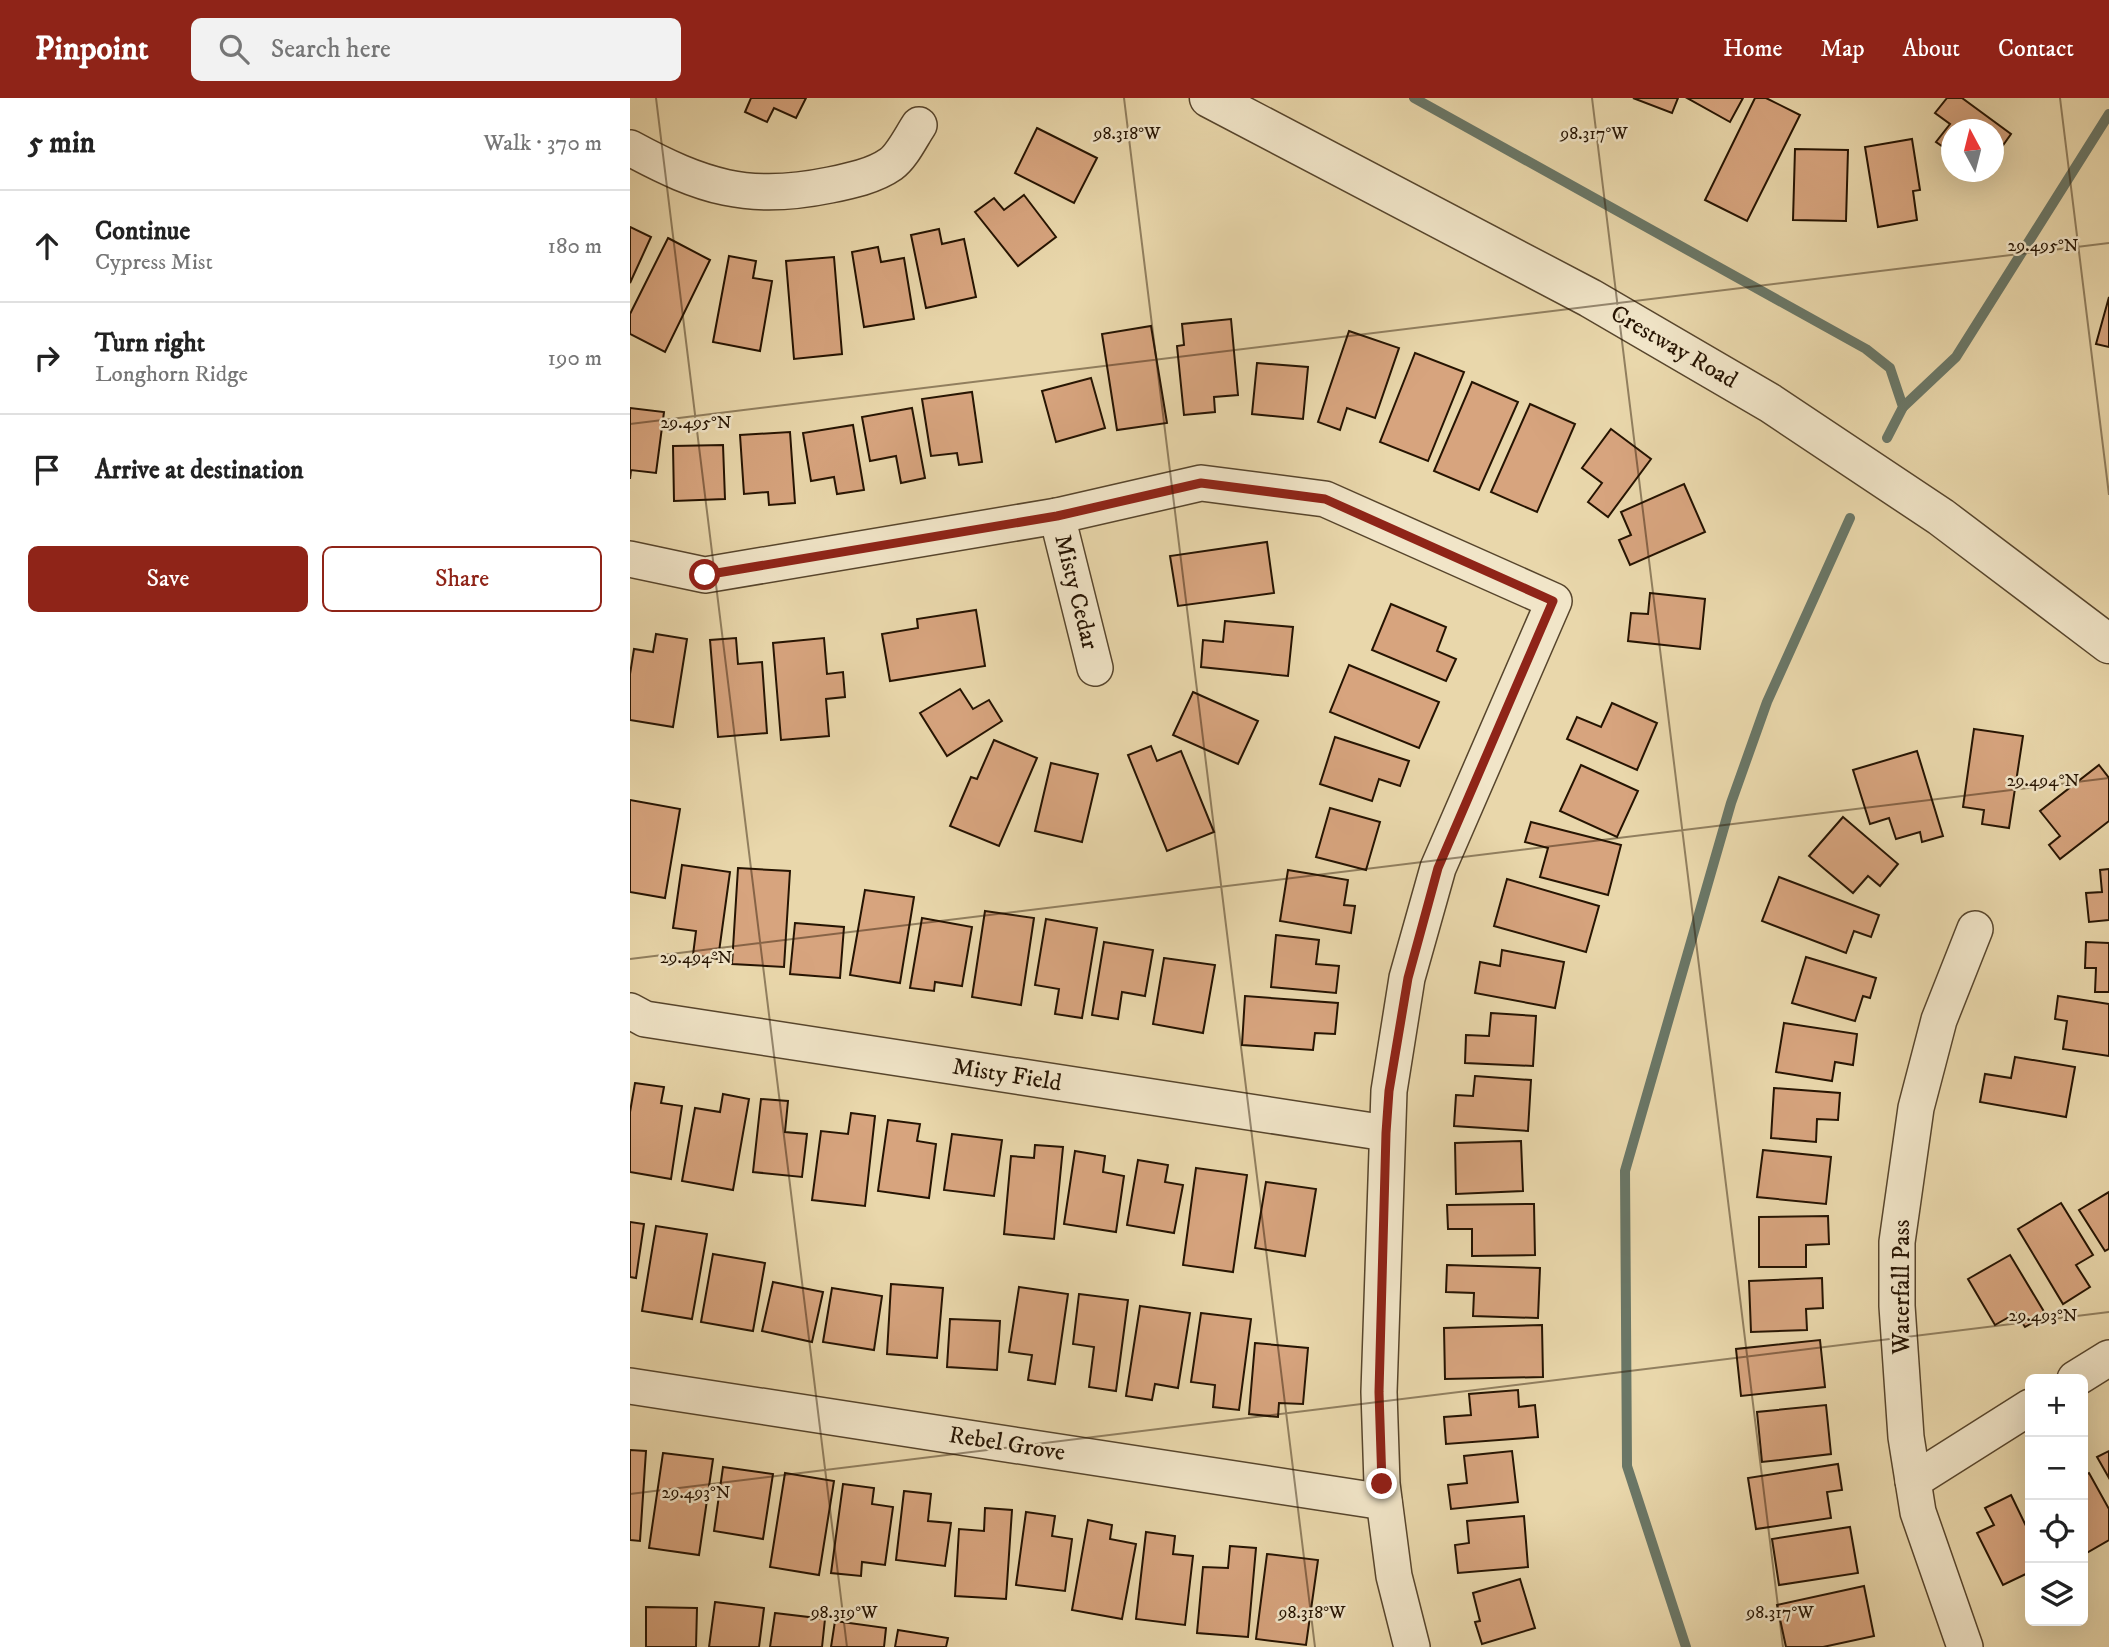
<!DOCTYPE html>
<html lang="en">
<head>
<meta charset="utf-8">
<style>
	body { margin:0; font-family:"IM FELL DW Pica",serif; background:#f2f2f2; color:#222 }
	.controls { position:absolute; right:21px; bottom:21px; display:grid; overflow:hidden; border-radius:10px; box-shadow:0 7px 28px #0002 }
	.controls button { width:63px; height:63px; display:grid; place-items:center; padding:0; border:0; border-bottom:2px solid #e0e0e0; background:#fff; color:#222; font:35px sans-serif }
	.compass { position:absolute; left:1311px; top:21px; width:63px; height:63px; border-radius:50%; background:#fff; box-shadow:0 7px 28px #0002; rotate:353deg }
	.stop { position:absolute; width:21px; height:21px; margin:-16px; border:5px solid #8f2418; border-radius:50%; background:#fff }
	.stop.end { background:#8f2418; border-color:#fff; box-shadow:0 2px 7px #0008 }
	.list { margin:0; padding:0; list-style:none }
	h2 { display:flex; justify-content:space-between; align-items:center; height:91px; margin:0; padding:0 28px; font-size:30px }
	h2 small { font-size:23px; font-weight:400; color:#767676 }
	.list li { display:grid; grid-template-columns:46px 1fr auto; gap:21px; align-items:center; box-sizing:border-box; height:112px; padding:0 28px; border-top:2px solid #e0e0e0 }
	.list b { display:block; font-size:26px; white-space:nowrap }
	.list p { margin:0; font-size:23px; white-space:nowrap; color:#767676 }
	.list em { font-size:23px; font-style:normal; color:#767676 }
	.actions { display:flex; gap:14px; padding:21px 28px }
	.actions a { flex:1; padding:16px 0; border:2px solid #8f2418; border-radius:10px; text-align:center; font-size:24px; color:#8f2418 }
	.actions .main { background:#8f2418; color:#fff }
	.icon { flex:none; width:38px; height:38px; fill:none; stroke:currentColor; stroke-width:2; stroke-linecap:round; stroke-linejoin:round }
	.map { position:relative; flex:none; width:1479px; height:1549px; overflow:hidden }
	header { display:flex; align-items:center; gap:42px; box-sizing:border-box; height:98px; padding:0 35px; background:#8f2418; color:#fff }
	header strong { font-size:33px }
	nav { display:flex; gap:38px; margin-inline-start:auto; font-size:24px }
	.search { width:490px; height:63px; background:#f2f2f2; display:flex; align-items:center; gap:18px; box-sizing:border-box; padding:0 24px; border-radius:10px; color:#767676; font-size:26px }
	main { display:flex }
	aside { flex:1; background:#fff }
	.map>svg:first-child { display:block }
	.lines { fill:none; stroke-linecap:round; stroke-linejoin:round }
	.stream { stroke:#6a7767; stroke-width:10 }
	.building { fill:#d7a47e; stroke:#261402; stroke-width:2 }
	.minor-casing { stroke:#57452c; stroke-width:38 }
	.tertiary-casing { stroke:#57452c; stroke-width:41 }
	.minor { stroke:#f1e5c8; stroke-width:35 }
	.tertiary { stroke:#f1e5c8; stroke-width:38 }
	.route { stroke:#8f2418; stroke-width:9 }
	.ticks { fill:none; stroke:#261402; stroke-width:2; stroke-opacity:0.45 }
	.labels { text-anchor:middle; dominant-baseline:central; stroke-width:5; stroke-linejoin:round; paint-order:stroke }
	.street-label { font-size:24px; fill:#261402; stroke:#f1e5c8 }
	.ticks-label { font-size:18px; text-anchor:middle; fill:#261402; stroke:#f1e5c8; stroke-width:5; stroke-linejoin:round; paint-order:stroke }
</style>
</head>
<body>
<header>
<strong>Pinpoint</strong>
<div class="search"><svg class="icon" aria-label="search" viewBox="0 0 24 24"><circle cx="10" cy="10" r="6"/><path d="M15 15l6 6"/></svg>Search here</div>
<nav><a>Home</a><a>Map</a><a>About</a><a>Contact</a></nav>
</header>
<main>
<aside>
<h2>5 min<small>Walk · 370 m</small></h2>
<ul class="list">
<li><svg class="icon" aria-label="ahead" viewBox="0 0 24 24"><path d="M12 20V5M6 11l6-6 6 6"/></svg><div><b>Continue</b><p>Cypress Mist</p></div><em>180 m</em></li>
<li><svg class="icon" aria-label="right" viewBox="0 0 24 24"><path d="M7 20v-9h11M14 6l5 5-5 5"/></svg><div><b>Turn right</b><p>Longhorn Ridge</p></div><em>190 m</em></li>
<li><svg class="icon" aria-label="arrive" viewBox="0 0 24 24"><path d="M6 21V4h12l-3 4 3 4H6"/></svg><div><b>Arrive at destination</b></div></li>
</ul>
<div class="actions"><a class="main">Save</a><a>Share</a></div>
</aside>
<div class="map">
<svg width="1479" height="1549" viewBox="0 0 1479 1549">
	<rect width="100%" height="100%" fill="#e9d7ab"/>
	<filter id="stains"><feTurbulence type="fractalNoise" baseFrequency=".00286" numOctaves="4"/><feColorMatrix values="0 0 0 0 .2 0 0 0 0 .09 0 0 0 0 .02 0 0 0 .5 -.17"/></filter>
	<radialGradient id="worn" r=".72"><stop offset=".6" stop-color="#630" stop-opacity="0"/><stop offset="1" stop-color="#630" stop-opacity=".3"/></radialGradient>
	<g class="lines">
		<g class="stream">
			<path d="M784,0L1236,251L1260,270L1273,309L1257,340"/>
			<path d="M1273,309L1326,259L1479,16"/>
			<path d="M1056,1549L997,1368L995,1073L1101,705L1137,604L1220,420"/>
		</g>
	</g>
	<g class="building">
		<path d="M121,0H176L166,20L144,10L137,24L115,14Z"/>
		<path d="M1003,0H1048L1042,15Z"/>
		<path d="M1057,0H1113L1100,24Z"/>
		<path d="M1125,0H1136L1170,17L1117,123L1075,102Z"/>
		<path d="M1317,0H1332L1381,36L1364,60V32H1322V55L1306,44L1320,26L1305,15Z"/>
		<path d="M407,30L467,60L444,105L385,75Z"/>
		<path d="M1282,41L1290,92L1283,93L1287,122L1248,129L1235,49Z"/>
		<path d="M1165,51L1218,52L1216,123L1163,122Z"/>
		<path d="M394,97L426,139L388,168L345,114L364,100L374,112Z"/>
		<path d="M0,129L21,139L0,185Z"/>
		<path d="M309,131L312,146L334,141L346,199L296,210L281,137Z"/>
		<path d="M38,140L80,162L35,254L0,236V216Z"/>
		<path d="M248,149L251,164L274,160L284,221L234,229L222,154Z"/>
		<path d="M99,158L126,163L123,180L142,183L130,253L83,244Z"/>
		<path d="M204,159L212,256L164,261L156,163Z"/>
		<path d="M1479,199V249L1466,246Z"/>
		<path d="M601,221L608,297L584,299L585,314L554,317L547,248L554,247L552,226Z"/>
		<path d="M521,228L537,325L487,332L472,236Z"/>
		<path d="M719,233L769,250L745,320L717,310L710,332L688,324Z"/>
		<path d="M785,255L834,274L798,363L750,344Z"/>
		<path d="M627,265L678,269L673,321L622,316Z"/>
		<path d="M461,280L475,330L426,344L412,293Z"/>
		<path d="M842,284L888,304L849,392L804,373Z"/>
		<path d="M342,294L352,364L329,367L327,355L301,358L292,301Z"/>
		<path d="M900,306L945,326L907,414L861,394Z"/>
		<path d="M0,310L34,314L26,375L1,372L0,381Z"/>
		<path d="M282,310L295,380L271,385L266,358L240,363L232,319Z"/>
		<path d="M223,327L234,392L207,396L204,379L181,383L173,335Z"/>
		<path d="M981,331L1021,361L978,419L958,404L972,385L952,370Z"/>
		<path d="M160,334L165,405L139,407L138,394L114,396L110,337Z"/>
		<path d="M93,347L95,401L44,403L43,348Z"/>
		<path d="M1054,386L1075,434L1000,467L989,442L1001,437L991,414Z"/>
		<path d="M637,444L644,495L548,508L540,458Z"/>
		<path d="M1020,495L1075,501L1070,551L998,543L1001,515L1018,516Z"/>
		<path d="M761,506L816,529L807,553L826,561L816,583L742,552Z"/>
		<path d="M346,512L355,568L260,583L252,536L288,530L287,521Z"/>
		<path d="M595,523L663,529L658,578L571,569L573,542L593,544Z"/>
		<path d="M26,536L57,541L43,629L0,622V576L4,551L23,554Z"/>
		<path d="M106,540L108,566L132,564L137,635L88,639L80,542Z"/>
		<path d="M194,540L197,576L213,574L215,599L196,601L199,638L151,642L143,545Z"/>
		<path d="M719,567L809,604L789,650L700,614Z"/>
		<path d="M330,591L343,611L359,602L372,623L317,658L290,615Z"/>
		<path d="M563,594L628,623L608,666L543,637Z"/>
		<path d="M982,605L1027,625L1007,672L937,641L947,619L971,629Z"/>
		<path d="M1344,631L1393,638L1379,730L1352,726L1354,712L1333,709Z"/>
		<path d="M705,639L779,663L770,688L749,681L742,703L690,686Z"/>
		<path d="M364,642L407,660L369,748L320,728L341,679L347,681Z"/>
		<path d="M521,648L527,663L551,653L584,734L537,753L498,657Z"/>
		<path d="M1287,653L1313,738L1292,744L1290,734L1266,741L1259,720L1240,726L1223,672Z"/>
		<path d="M421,665L468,676L452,744L405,733Z"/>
		<path d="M951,667L1008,693L987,739L930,713Z"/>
		<path d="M1469,667L1479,680V723L1430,761L1419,747L1430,738L1410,713Z"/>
		<path d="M0,702L50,711L35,800L0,794Z"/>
		<path d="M700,710L750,724L736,772L686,759Z"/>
		<path d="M1213,719L1268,766L1250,788L1238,778L1223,795L1179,758Z"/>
		<path d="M901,724L991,747L978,797L910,779L918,750L895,744Z"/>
		<path d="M52,767L100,774L88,861L63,857L66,833L43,830Z"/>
		<path d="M108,770L160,773L154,869L102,866Z"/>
		<path d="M1479,771V822L1459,824L1456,795L1472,794L1470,772Z"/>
		<path d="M658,772L718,782L714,807L725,808L721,835L650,823Z"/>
		<path d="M1149,779L1249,817L1241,839L1224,833L1216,855L1132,823Z"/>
		<path d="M877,781L969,808L956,854L864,828Z"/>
		<path d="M235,792L284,799L270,885L220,877Z"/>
		<path d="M355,813L404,820L391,907L342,899Z"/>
		<path d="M292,820L342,829L332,888L305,884L304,893L280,890Z"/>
		<path d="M416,821L467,830L452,920L425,916L429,891L405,887Z"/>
		<path d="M165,825L214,829L210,880L160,876Z"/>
		<path d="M646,837L689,842L686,866L709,868L706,895L641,889Z"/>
		<path d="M474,844L523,852L515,898L492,894L488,921L462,917Z"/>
		<path d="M1456,844L1479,845V894H1465L1466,870H1455Z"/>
		<path d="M872,852L934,864L925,910L845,895L850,864L870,868Z"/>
		<path d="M1176,859L1246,880L1240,900L1233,898L1225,923L1162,905Z"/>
		<path d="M534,860L585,867L573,935L523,926Z"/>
		<path d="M615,898L708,905L705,936L685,935L683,952L612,947Z"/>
		<path d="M1428,898L1479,906V958L1433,951L1437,923L1425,921Z"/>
		<path d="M861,915L906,918L903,968L835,965L836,937L859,938Z"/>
		<path d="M1154,925L1227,936L1223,967L1205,964L1202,983L1146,974Z"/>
		<path d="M1385,959L1445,969L1436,1019L1350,1004L1355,976L1381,980Z"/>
		<path d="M845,978L901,982L898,1033L824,1028L826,997L843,998Z"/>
		<path d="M5,985L34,989L31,1005L52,1008L41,1081L0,1074V1014Z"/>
		<path d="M1144,990L1210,995L1208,1022L1187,1021L1186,1044L1141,1040Z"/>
		<path d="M93,996L119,1001L103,1092L52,1083L65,1010L90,1014Z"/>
		<path d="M131,1001L158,1003L155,1034L177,1036L172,1079L123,1074Z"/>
		<path d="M221,1015L245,1018L235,1108L182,1102L191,1033L218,1036Z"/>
		<path d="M258,1022L290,1026L287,1043L306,1046L299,1100L248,1093Z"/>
		<path d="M322,1036L372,1042L364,1098L314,1092Z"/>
		<path d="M891,1043L893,1093L826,1096L825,1045Z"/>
		<path d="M405,1047L433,1049L424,1141L374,1136L381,1058L404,1060Z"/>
		<path d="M1133,1052L1201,1059L1196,1106L1127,1099Z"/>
		<path d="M445,1053L475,1058L473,1074L494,1078L486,1134L434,1126Z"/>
		<path d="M508,1062L538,1067L535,1084L553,1087L544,1135L497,1127Z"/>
		<path d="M566,1070L617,1077L603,1174L553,1167Z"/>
		<path d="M636,1084L686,1091L675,1158L625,1150Z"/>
		<path d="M1479,1094V1151L1475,1153L1449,1112Z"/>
		<path d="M1431,1105L1463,1157L1446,1167L1460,1189L1433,1206L1388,1131Z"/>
		<path d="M904,1106L905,1157L842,1158V1131H818L817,1107Z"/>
		<path d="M1198,1118L1199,1146L1176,1147V1169H1129V1119Z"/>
		<path d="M0,1124L14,1126L6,1180L0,1179Z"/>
		<path d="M26,1128L77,1136L62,1221L12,1213Z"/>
		<path d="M83,1156L135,1165L123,1233L71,1224Z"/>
		<path d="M1380,1157L1416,1217L1395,1229L1386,1215L1365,1227L1338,1181Z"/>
		<path d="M817,1167L910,1170L908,1220L843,1218L844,1195L816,1194Z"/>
		<path d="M1192,1180L1193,1210L1176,1211L1177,1232L1121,1234L1119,1183Z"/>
		<path d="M143,1184L193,1194L182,1244L132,1233Z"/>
		<path d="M261,1186L313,1190L307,1260L257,1256Z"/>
		<path d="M389,1189L438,1196L425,1286L398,1282L402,1257L379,1254Z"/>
		<path d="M202,1190L252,1198L244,1252L193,1244Z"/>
		<path d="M449,1196L498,1202L486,1293L459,1289L464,1249L443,1246Z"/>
		<path d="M510,1208L560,1215L548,1290L525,1286L522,1302L496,1298Z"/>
		<path d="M571,1215L621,1221L609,1312L583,1309L585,1287L561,1284Z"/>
		<path d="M320,1221L370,1223L367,1272L317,1269Z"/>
		<path d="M912,1227L913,1279L815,1281L814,1230Z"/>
		<path d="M1190,1242L1195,1289L1111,1298L1106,1251Z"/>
		<path d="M625,1245L678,1250L673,1306L649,1305L648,1319L619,1316Z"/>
		<path d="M888,1292L889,1309L905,1307L908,1339L816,1346L814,1319L841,1317L839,1296Z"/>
		<path d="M1196,1307L1201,1356L1132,1364L1127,1314Z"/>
		<path d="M0,1352L16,1353L10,1443L0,1442Z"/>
		<path d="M882,1353L888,1404L821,1411L818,1387L837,1385L834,1358Z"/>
		<path d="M1479,1353V1380L1467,1359Z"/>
		<path d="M33,1355L83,1361L69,1457L19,1450Z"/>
		<path d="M1208,1366L1212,1392L1197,1394L1201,1420L1126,1431L1118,1380Z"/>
		<path d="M93,1369L143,1376L133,1441L84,1433Z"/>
		<path d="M155,1375L204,1383L189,1477L140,1469Z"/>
		<path d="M1459,1375L1479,1411V1442L1453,1457V1378Z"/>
		<path d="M213,1386L244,1390L242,1406L263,1409L255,1467L232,1464L231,1478L201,1475Z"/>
		<path d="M274,1393L301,1396L298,1423L321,1425L315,1468L266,1462Z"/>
		<path d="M1381,1397L1396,1428L1400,1426V1474L1373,1487L1347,1435L1364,1427L1355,1410Z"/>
		<path d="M355,1410L382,1412L376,1501L325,1498L329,1431L354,1433Z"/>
		<path d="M396,1414L425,1418L422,1438L442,1441L435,1493L386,1487Z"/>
		<path d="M894,1418L898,1469L828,1475L825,1447L839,1445L837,1423Z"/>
		<path d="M458,1422L482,1427L480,1441L506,1446L492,1521L442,1512Z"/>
		<path d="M1220,1429L1228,1475L1149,1487L1142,1441Z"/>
		<path d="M516,1434L545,1438L543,1456L563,1458L555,1527L506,1521Z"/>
		<path d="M600,1448L626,1450L618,1539L567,1535L573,1469L598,1470Z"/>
		<path d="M637,1456L688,1462L676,1547L626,1541Z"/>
		<path d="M890,1481L905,1530L852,1546L845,1524L850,1523L843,1495Z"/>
		<path d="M1234,1488L1244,1538L1193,1549H1156L1147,1507Z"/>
		<path d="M85,1504L134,1510L129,1549H79Z"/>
		<path d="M16,1509L67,1510L66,1549H16Z"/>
		<path d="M145,1515L195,1521L192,1549H140Z"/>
		<path d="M205,1523L256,1530L254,1549H201Z"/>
		<path d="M268,1532L318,1540L316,1549H265Z"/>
	</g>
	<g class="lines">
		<g class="minor-casing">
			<g id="minor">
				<path d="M0,50C72,89 118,104 200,87C220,83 244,78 261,66C272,58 281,39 289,27"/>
				<path d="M427,418L465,570"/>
				<path d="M0,461L75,477L427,418L571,385L695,401L924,503L808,770L777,880L759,993L749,1294L752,1386L764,1478L782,1549"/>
				<path d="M0,913L15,921L756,1035"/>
				<path d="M1445,1281L1479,1260"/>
				<path d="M0,1288L754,1404"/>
				<path d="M1283,1383L1400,1309"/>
				<path d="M1335,1549L1288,1414L1276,1339L1267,1208V1144L1286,1010L1309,922L1345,831"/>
			</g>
		</g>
		<g class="tertiary-casing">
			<path id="tertiary" d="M579,0L960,200L1140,305L1311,419L1479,546"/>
		</g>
		<use href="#minor" class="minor"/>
		<use href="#tertiary" class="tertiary"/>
	</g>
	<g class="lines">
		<path class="route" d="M75,477L427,418L571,385L695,401L923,503L808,770L778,880L759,993L756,1035L749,1294L752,1386"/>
	</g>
	<path class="ticks" d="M26,0L217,1549M494,0L685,1549M962,0L1153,1549M1430,0L1479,397M0,326L1479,145M0,861L1479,680M0,1396L1479,1214"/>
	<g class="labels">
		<g class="street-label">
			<text transform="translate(1044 249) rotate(30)">Crestway Road</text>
			<text transform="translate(446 494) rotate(76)">Misty Cedar</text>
			<text transform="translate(377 977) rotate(9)">Misty Field</text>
			<text transform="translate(1272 1189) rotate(-90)">Waterfall Pass</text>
			<text transform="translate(377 1346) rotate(9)">Rebel Grove</text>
		</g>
	</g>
	<g class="ticks-label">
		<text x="497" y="41">98.318°W</text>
		<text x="964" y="41">98.317°W</text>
		<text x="1413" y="153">29.495°N</text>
		<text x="66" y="330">29.495°N</text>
		<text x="1413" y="688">29.494°N</text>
		<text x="66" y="865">29.494°N</text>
		<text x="1413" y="1223">29.493°N</text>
		<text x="66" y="1400">29.493°N</text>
		<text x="214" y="1520">98.319°W</text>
		<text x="682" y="1520">98.318°W</text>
		<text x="1150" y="1520">98.317°W</text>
	</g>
	<rect width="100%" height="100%" filter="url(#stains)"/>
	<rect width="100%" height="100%" fill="url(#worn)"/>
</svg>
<div class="controls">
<button>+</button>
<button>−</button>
<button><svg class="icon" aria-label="locate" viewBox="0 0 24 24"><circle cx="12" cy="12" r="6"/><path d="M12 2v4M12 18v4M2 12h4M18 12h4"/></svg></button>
<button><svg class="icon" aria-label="layers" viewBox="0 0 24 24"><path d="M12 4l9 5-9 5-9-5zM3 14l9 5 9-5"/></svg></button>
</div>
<svg class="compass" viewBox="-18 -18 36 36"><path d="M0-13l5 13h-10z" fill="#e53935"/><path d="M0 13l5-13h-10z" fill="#767676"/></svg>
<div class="stop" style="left:75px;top:477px"></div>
<div class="stop end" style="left:752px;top:1386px"></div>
</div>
</main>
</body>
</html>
